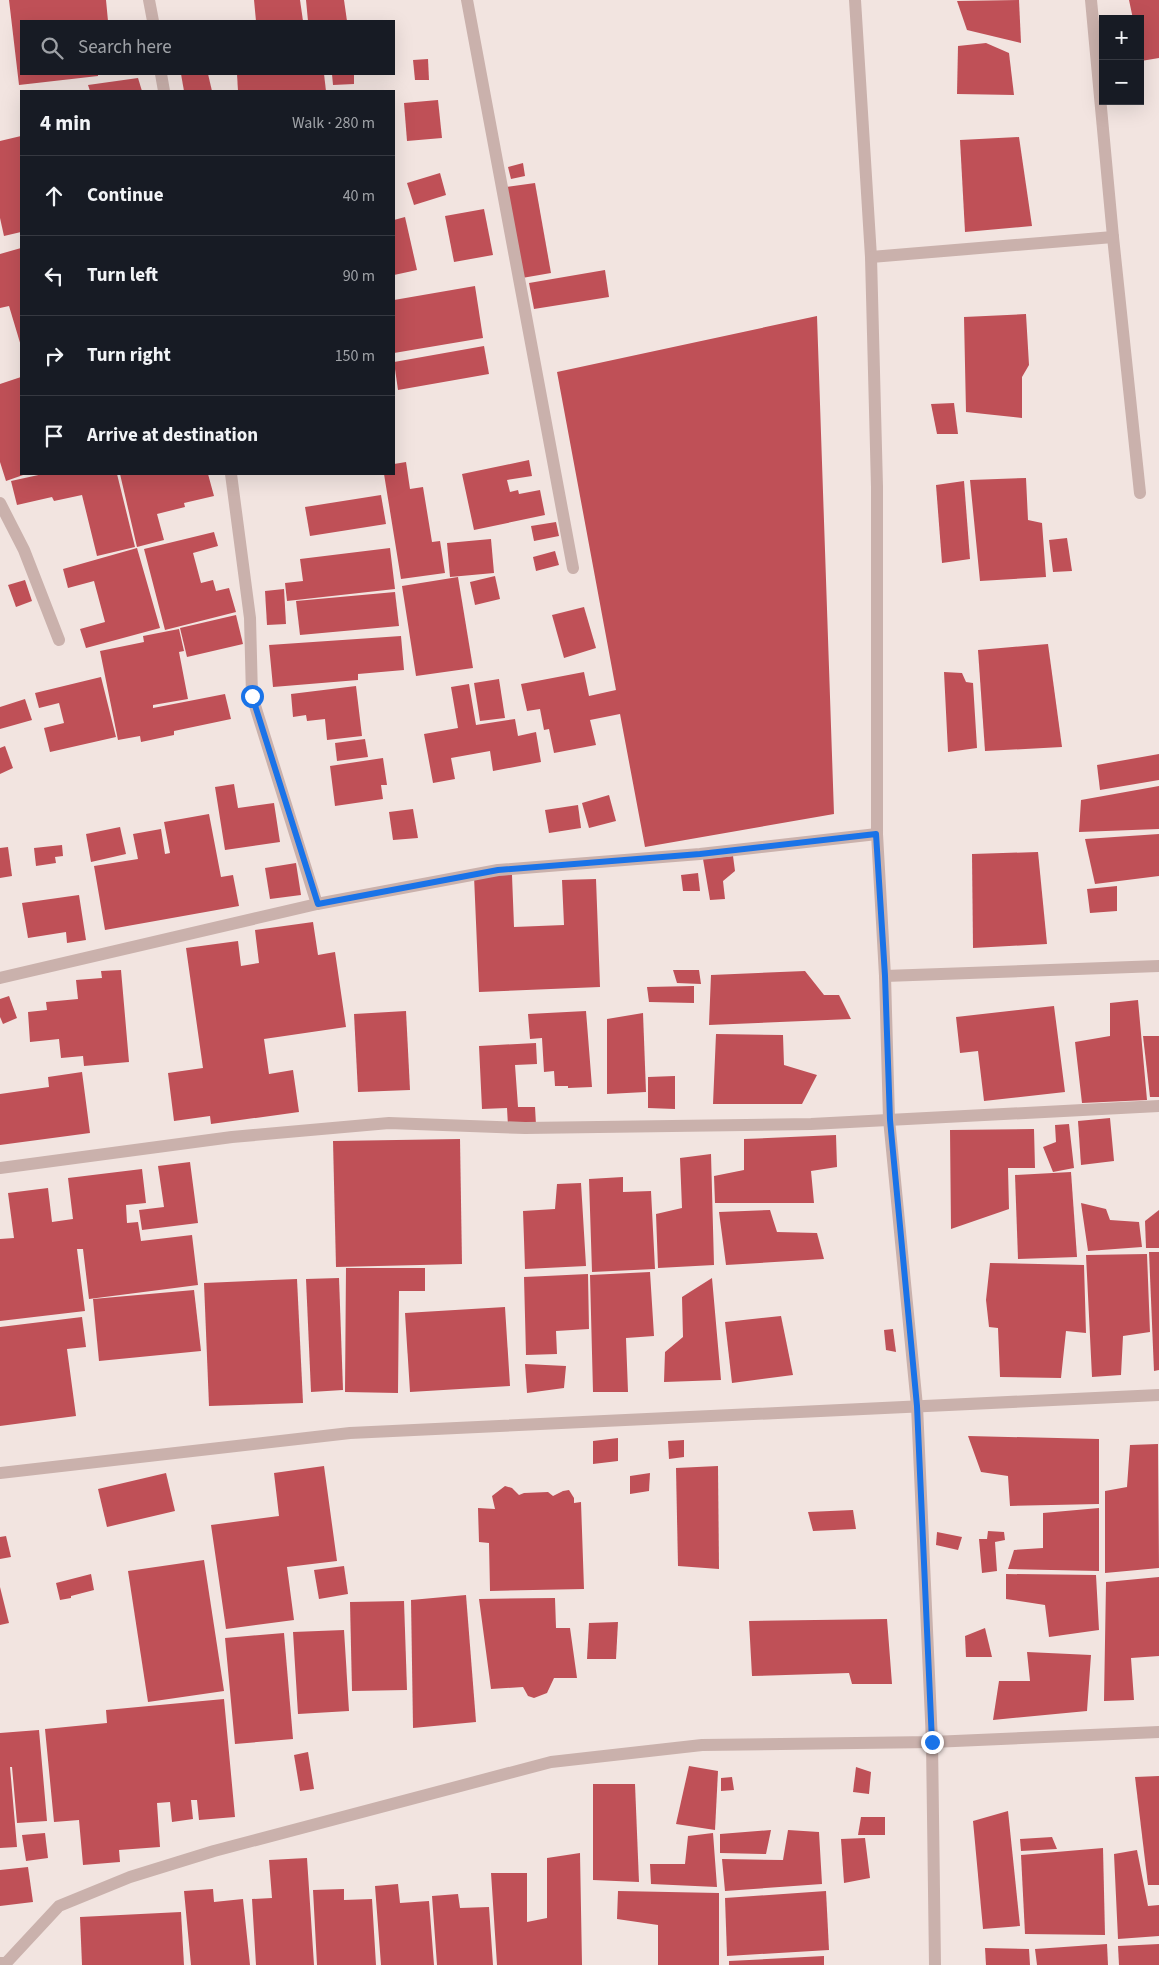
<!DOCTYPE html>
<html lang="en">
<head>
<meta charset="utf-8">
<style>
	body { margin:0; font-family:"Source Sans 3",sans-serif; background:#20242c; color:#f1f3f6 }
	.controls { position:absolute; right:15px; top:15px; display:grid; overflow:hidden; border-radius:0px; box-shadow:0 5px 20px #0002 }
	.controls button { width:45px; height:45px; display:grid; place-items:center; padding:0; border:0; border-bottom:1px solid #363941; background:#171b24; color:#f1f3f6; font:25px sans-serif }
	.stop { position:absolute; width:15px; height:15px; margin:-11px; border:4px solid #1a73e8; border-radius:50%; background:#fff }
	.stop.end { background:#1a73e8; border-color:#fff; box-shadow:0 1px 5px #0008 }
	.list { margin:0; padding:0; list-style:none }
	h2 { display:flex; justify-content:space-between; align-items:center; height:65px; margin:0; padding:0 20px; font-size:21px }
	h2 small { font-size:16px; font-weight:400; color:#9ea1a6 }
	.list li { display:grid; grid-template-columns:32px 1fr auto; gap:15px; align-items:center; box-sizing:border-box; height:80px; padding:0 20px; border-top:1px solid #363941 }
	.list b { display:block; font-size:19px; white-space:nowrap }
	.list em { font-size:16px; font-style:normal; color:#9ea1a6 }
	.icon { flex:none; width:28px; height:28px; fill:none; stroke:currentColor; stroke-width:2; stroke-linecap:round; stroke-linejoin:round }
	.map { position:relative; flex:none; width:1159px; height:1965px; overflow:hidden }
	.search { position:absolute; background:#171b24; box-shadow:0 5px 20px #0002; left:20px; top:20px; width:375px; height:55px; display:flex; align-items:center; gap:12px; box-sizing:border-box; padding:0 18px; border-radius:0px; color:#9ea1a6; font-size:19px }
	.panel { position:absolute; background:#171b24; box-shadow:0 5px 20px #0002; left:20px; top:90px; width:375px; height:385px; border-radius:0px }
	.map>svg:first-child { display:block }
	.building { fill:#bf5057 }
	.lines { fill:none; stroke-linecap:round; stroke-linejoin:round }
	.minor { stroke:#cab1ac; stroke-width:12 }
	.route { stroke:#1a73e8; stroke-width:6 }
</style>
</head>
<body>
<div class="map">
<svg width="1159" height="1965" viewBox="0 0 1159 1965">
	<rect width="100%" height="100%" fill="#f2e4e0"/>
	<g class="building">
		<path d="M9,0H106L108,21H21V74H98V76L19,85Z"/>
		<path d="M254,0H300L303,21H256Z"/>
		<path d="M306,0H344L347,21H308Z"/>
		<path d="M1019,0L1021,43L967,30L957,1Z"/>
		<path d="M1129,0H1159V58L1141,61L1140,19H1133Z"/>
		<path d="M986,43L1009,53L1014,95L957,94L958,46Z"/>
		<path d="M428,59L429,80H415L413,60Z"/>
		<path d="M181,74H208L212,91H184Z"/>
		<path d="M237,74H324L326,91H238Z"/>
		<path d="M332,74H354V84L333,85Z"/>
		<path d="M138,78L142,91H90L88,85Z"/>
		<path d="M438,100L442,138L407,141L404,103Z"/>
		<path d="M21,136V232L4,236L0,218V141Z"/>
		<path d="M1019,137L1032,226L965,232L960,140Z"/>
		<path d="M523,163L525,176L511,179L508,167Z"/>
		<path d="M440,173L446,195L414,205L407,183Z"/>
		<path d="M535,183L551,273L522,278L506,187Z"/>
		<path d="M484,209L493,255L454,262L445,216Z"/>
		<path d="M405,217L417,270L394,275V220Z"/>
		<path d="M21,248V346L9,306L0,308V254Z"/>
		<path d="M605,270L609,297L534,309L529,283Z"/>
		<path d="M475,286L483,338L394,353V300Z"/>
		<path d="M1026,314L1029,365L1022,377V418L966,412L964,317Z"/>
		<path d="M817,316L834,814L645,847L620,714L590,720L596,745L554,753L549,729L544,730L540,709L527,711L521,684L584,672L589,696L616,690L557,372Z"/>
		<path d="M484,346L489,374L398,390L394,362Z"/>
		<path d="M21,377V474H26L6,481L0,462V384Z"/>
		<path d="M954,403L958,434H937L931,404Z"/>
		<path d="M529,460L532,476L507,480L510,492L518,490L519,494L540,490L545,515L474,530L462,474Z"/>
		<path d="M406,462L410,489L423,487L432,542L440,541L445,573L401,579L384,474H394V464Z"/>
		<path d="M43,474H117L135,547L97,556L82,495L54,501L52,497L17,505L11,481Z"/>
		<path d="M120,474H208L214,496L184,503L185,507L157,514L164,540L137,547Z"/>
		<path d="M1026,478L1028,520L1042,523L1046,577L980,581L970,480Z"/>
		<path d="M964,481L970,559L942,563L936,485Z"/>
		<path d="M381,495L386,524L310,536L305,507Z"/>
		<path d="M556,522L559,536L534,541L531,526Z"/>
		<path d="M214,532L218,546L193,553L201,583L213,580L216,591L229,588L236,612L165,630L144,549Z"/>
		<path d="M1067,538L1072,571L1053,572L1049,540Z"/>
		<path d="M491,539L494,573L450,577L447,543Z"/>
		<path d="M137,548L160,628L86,648L80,629L105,622L94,581L68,588L63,569Z"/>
		<path d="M390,548L395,589L287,601L285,583L303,581L300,559Z"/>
		<path d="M555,551L559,565L536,571L533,557Z"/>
		<path d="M495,576L500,599L475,605L470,582Z"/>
		<path d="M458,577L473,668L416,676L402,586Z"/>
		<path d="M25,580L32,601L16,607L8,585Z"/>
		<path d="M284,589L286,624L267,625L265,591Z"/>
		<path d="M395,592L399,626L300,635L296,601Z"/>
		<path d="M584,607L596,648L564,658L552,615Z"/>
		<path d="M236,615L243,644L187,657L180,628Z"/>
		<path d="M179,629L184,651L179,652L188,699L153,705V708L225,694L231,719L174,731V735L141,742L140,736L118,740L100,651L144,642L143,636Z"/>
		<path d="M401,636L404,670L358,674V680L273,687L269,645Z"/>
		<path d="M1048,644L1062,747L985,751L978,650Z"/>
		<path d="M944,672L962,673L966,682L973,683L977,748L948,752Z"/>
		<path d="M101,677L116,737L50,752L44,728L64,723L59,703L39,708L35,693Z"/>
		<path d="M499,679L505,718L480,721L474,683Z"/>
		<path d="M469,684L476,725L515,719L518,736L536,732L541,762L493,771L490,751L451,758L455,779L433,783L424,734L458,728L451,687Z"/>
		<path d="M356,686L362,736L327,740L325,719L307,721L306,715L293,717L291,694Z"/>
		<path d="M25,699L32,720L0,729V707Z"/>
		<path d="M365,739L368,757L337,761L335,743Z"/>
		<path d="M5,746L13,768L0,774V748Z"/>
		<path d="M1159,754V780L1100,790L1097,765Z"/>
		<path d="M383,758L387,785H381L383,799L335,806L330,766Z"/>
		<path d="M234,784L238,808L274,803L280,842L225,850L215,787Z"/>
		<path d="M1159,786V829L1079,832L1081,800Z"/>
		<path d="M609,795L616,821L589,828L582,803Z"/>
		<path d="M578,805L581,828L549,833L545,810Z"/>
		<path d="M413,809L418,838L393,840L389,812Z"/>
		<path d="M209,814L221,877L233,875L239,906L105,930L94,866L138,859L133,834L161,829L165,854L170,853L164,822Z"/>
		<path d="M120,827L126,854L91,862L86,834Z"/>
		<path d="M1159,834V876L1095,884L1085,839Z"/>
		<path d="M62,845L63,856L55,857L56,863L36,866L34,848Z"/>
		<path d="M8,847L12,876L0,878V848Z"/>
		<path d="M1038,852L1047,944L973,948L972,854Z"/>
		<path d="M733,856L735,871L723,881L725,899L710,900L703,859Z"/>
		<path d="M296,863L301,895L270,899L265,868Z"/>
		<path d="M698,873L700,891H683L681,875Z"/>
		<path d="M512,875L514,927L564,925L562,880L596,879L600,987L479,992L474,876Z"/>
		<path d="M1117,886V911L1090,913L1087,889Z"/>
		<path d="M79,895L86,940L67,943L66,932L28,938L22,903Z"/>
		<path d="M313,922L318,955L335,952L346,1027L264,1039L269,1074L293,1070L299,1112L211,1124L210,1116L174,1121L168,1073L203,1068L186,948L238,941L241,966L259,963L255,930Z"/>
		<path d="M121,970L129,1062L84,1066L83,1056L61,1058L59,1039L30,1042L28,1012L47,1010L46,1002L78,999L76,980L102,978L101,971Z"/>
		<path d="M673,970H699L701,984L677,983Z"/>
		<path d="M805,971L824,995H839L851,1019L709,1025L711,975Z"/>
		<path d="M694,986V1003L649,1002L647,987Z"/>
		<path d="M9,996L17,1018L3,1024L0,1017V999Z"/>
		<path d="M1138,1000L1147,1100L1082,1103L1075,1042L1110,1036V1003Z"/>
		<path d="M1054,1006L1065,1092L984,1101L978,1051L960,1053L956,1017Z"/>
		<path d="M406,1011L410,1090L358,1092L354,1014Z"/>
		<path d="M586,1011L592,1087L568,1088V1086H555L554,1071L544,1072L542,1038L530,1039L528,1014Z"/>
		<path d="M643,1013L646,1092L607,1094V1019Z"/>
		<path d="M716,1034L783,1035L784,1065L817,1075L802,1104H713Z"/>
		<path d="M1143,1036H1159V1097H1150Z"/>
		<path d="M536,1043L537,1064L515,1065L518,1107H535L536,1125L508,1126L507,1108L482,1109L479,1046Z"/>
		<path d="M82,1072L90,1133L0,1145V1094L49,1087L48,1077Z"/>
		<path d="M675,1076V1109L648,1108V1077Z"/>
		<path d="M1110,1118L1114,1161L1081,1165L1078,1121Z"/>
		<path d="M1069,1124L1074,1168L1053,1172L1043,1147L1056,1142L1055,1125Z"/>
		<path d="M1034,1129L1035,1168H1008L1009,1209L951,1229L950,1130Z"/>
		<path d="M836,1135L837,1167L811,1171L814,1203H715L714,1176L744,1170V1139Z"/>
		<path d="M460,1139L462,1264L336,1267L333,1141Z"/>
		<path d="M711,1154L714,1265L658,1268L656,1214L682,1208L680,1158Z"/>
		<path d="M190,1162L198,1223L142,1230L139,1210L164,1207L158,1166Z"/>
		<path d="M142,1169L146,1203L126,1205L127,1223L138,1222L141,1241L192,1235L198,1285L89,1299L83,1249H77L85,1311L0,1321V1239L14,1238L8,1193L48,1188L52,1222L73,1219L68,1178Z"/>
		<path d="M1071,1172L1077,1257L1018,1259L1015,1175Z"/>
		<path d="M623,1177V1192L651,1191L655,1269L592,1272L589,1179Z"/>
		<path d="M581,1183L586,1266L525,1269L523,1211L555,1209L557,1184Z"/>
		<path d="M1081,1203L1106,1209L1110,1220L1139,1222L1142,1247L1088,1251Z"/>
		<path d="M770,1210L777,1232L817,1233L824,1259L726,1265L719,1212Z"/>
		<path d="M1159,1210V1248H1146L1145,1221Z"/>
		<path d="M1149,1252H1159V1370L1154,1371Z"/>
		<path d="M1147,1254L1150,1332L1123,1336L1121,1375L1092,1377L1086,1255Z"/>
		<path d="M990,1263L1084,1265L1086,1333L1066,1331L1061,1378L1000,1377L998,1328L989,1327L986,1300Z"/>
		<path d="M346,1268H425V1291H399L398,1393L345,1392Z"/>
		<path d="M650,1272L654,1336L626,1338L628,1392H593L590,1275Z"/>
		<path d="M588,1274L589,1329L556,1331L557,1354L526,1355L524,1277Z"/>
		<path d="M339,1278L343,1390L311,1392L306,1279Z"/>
		<path d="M712,1278L721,1380L664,1382L665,1352L683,1337L682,1297Z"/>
		<path d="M297,1279L303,1403L209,1406L204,1283Z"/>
		<path d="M194,1290L201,1351L99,1361L93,1299Z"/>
		<path d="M505,1307L510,1386L410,1392L405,1313Z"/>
		<path d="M781,1316L793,1375L732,1383L725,1322Z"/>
		<path d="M82,1317L86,1347L67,1349L76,1416L0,1426V1327Z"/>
		<path d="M893,1329L896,1352L886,1350L884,1330Z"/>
		<path d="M525,1364L566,1366L564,1388L527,1393Z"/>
		<path d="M968,1436L1099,1439V1504L1010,1506L1008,1476L981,1472Z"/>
		<path d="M618,1438V1461L593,1464V1441Z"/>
		<path d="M684,1440V1457L669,1459L668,1441Z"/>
		<path d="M1158,1444L1159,1568L1105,1573V1491L1127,1487L1130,1445Z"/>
		<path d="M324,1466L337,1561L287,1567L294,1620L226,1629L211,1525L279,1516L274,1473Z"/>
		<path d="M718,1466L719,1569L678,1566L676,1468Z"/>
		<path d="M166,1473L175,1511L107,1527L98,1489Z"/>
		<path d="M650,1473L649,1491L630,1494V1476Z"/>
		<path d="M505,1486L512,1488L519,1495L524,1493L548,1492L553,1496L563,1491L569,1490L574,1498V1503L581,1502L584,1589L490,1591L489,1543L479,1542L478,1508L495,1509L492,1496Z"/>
		<path d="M1099,1508V1571L1008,1569L1014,1550L1043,1548V1513Z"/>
		<path d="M853,1510L856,1529L813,1531L808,1512Z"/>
		<path d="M988,1531L1004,1532L1005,1540L995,1542L997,1571L982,1573L979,1539H987Z"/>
		<path d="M937,1532L962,1537L958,1550L936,1545Z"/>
		<path d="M6,1536L11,1557L0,1559V1537Z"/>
		<path d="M204,1560L224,1691L148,1702L128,1571Z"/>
		<path d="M344,1566L348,1594L319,1599L314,1570Z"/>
		<path d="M91,1574L94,1590L71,1596V1598L60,1600L56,1583Z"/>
		<path d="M1006,1574L1096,1575L1099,1630L1049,1637L1045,1605L1006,1599Z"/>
		<path d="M1159,1577V1656L1131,1658L1134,1700L1104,1701L1106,1582Z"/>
		<path d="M0,1587L9,1623L0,1625Z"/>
		<path d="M466,1595L476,1722L413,1728L411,1600Z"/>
		<path d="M555,1598L556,1628H570L577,1678H554L547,1693L534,1698L528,1696L523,1687L491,1689L479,1599Z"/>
		<path d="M404,1601L407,1690L352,1691L350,1602Z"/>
		<path d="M887,1619L892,1684H852L849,1673L752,1676L749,1621Z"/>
		<path d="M618,1622L616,1659H587L589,1623Z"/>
		<path d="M985,1628L992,1657H966L965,1636Z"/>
		<path d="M344,1630L349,1711L298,1714L293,1632Z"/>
		<path d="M284,1633L293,1739L235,1744L225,1638Z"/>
		<path d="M1027,1652L1091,1655L1087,1711L993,1720L999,1681H1030Z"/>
		<path d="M224,1699L235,1817L199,1820L197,1800H191L193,1819L172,1822L170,1802L157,1803L160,1847L119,1850L120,1862L83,1865L79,1820L54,1822L45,1729L107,1723L106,1710Z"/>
		<path d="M39,1730L47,1821L17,1823L12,1767H10L17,1847L0,1848V1733Z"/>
		<path d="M308,1752L314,1789L300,1791L294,1755Z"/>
		<path d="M689,1766L718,1771L715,1830L676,1824Z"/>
		<path d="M856,1767L871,1772L869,1794L853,1792Z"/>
		<path d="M1159,1776V1885H1148L1135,1777Z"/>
		<path d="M732,1777L734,1790L721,1791V1778Z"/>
		<path d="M593,1784H635L639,1882L593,1880Z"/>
		<path d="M1008,1811L1020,1926L983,1929L973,1821Z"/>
		<path d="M861,1817H885V1835H858Z"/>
		<path d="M771,1830L766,1854L720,1853V1834Z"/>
		<path d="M788,1830L819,1832L822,1884L725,1891L722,1859L783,1860Z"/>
		<path d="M45,1833L48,1858L26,1861L22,1835Z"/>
		<path d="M713,1833L717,1887L651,1884L650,1864H685L688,1836Z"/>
		<path d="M1052,1837L1057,1849L1021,1851L1020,1839Z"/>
		<path d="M865,1838L870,1878L844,1883L841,1839Z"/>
		<path d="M1103,1848L1105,1935L1025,1934L1021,1855Z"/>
		<path d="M1137,1850L1148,1906L1159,1905V1936L1118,1939L1114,1854Z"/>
		<path d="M580,1853L582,1965H497L491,1873H527V1922L547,1918V1858Z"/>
		<path d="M307,1858L314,1965H256L252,1899L272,1898L269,1860Z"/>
		<path d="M28,1867L33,1902L0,1906V1870Z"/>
		<path d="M398,1884L400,1903L429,1901L434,1965H381L375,1886Z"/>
		<path d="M213,1889L214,1902L243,1899L250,1965H191L184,1891Z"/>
		<path d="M344,1889V1900L372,1899L376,1965H317L313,1890Z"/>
		<path d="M618,1891L719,1893V1965H658V1925L617,1919Z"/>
		<path d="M826,1891L829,1950L727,1956L725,1898Z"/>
		<path d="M458,1894L460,1908L489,1907L493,1965H437L432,1896Z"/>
		<path d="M181,1912L184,1965H82L80,1917Z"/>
		<path d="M1107,1944L1108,1965H1037L1035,1949Z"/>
		<path d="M1159,1944V1965H1119L1118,1946Z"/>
		<path d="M985,1948L1029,1949L1030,1965H986Z"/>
		<path d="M824,1956V1965H729V1961Z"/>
	</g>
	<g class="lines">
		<g class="minor">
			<path d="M149,0L153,21"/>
			<path d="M467,0L573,568"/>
			<path d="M855,0L871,257L877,487V834L885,976L889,1119L917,1406L932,1742L935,1965"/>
			<path d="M1091,0L1113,237L1140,493"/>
			<path d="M161,74L164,91"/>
			<path d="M871,257L1113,237"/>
			<path d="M231,474L250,618L252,696L317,904"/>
			<path d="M0,503L24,550L59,640"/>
			<path d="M885,976L1159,966"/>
			<path d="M0,978L317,904L498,870L700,854L877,834"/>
			<path d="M0,1168L232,1137L389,1123L525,1128L811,1124L1159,1106"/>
			<path d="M0,1473L350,1433L1159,1395"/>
			<path d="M0,1963H6L59,1906L130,1877L214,1851L551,1762L702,1745L932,1742L1159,1732"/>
		</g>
	</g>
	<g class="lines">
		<path class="route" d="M252,696L318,904L498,870L700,854L876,834L885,976L890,1120L917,1406L932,1742"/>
	</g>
</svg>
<div class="controls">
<button>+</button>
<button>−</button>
</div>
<div class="stop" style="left:252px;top:696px"></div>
<div class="stop end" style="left:932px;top:1742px"></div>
<div class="search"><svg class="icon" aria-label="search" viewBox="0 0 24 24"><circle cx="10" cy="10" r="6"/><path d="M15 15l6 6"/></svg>Search here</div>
<section class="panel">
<h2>4 min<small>Walk · 280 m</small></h2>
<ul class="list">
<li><svg class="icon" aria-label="ahead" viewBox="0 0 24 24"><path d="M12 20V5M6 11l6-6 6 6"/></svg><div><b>Continue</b></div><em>40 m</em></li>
<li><svg class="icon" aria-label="left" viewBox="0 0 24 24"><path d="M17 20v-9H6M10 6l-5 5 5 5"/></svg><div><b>Turn left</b></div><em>90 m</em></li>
<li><svg class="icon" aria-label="right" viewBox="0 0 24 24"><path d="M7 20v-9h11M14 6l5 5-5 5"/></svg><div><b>Turn right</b></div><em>150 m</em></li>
<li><svg class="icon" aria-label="arrive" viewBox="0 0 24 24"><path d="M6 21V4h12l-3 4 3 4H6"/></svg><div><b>Arrive at destination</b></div></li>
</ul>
</section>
</div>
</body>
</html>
